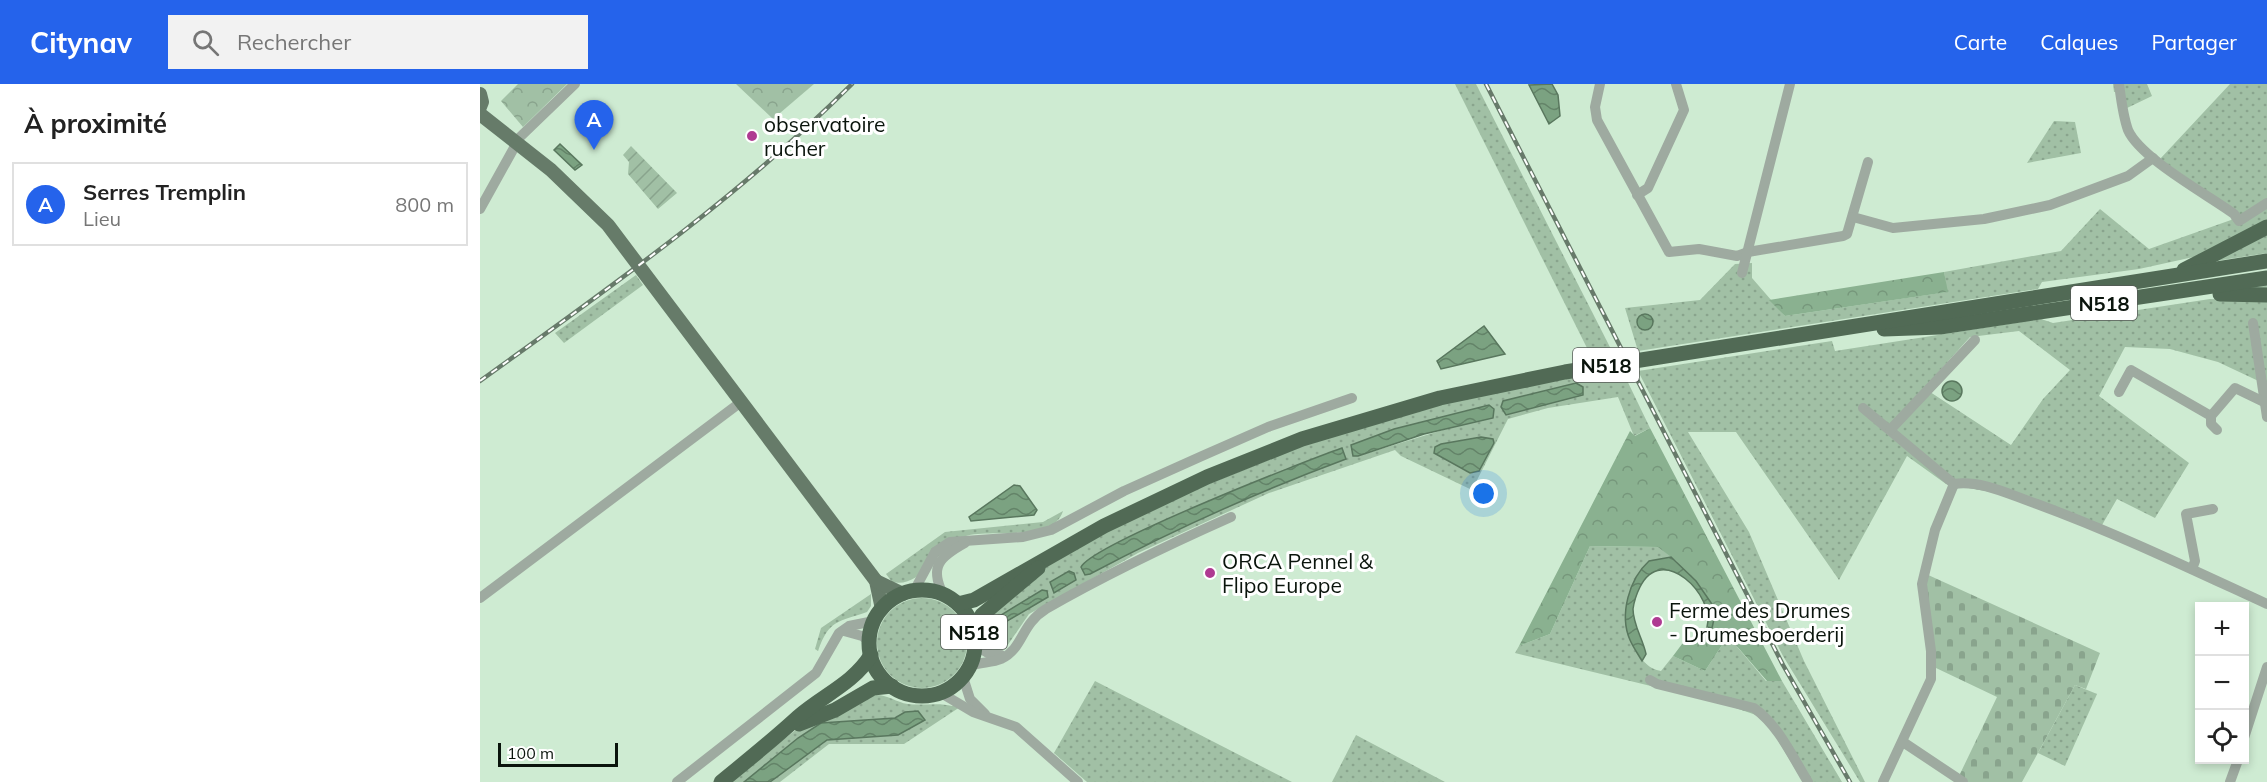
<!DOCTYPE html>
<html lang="fr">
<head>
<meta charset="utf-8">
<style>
	body { margin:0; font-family:Mulish,sans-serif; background:#f2f2f2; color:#222 }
	.controls { position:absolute; right:18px; bottom:18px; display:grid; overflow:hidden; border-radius:0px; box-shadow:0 3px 9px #0003 }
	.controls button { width:54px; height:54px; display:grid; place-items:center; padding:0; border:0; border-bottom:2px solid #e0e0e0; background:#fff; color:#222; font:30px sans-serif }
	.scale { position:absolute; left:18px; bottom:15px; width:120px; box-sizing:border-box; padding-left:6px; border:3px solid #0a140c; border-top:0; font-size:16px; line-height:21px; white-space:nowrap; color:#0a140c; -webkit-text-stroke:4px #fff; paint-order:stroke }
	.you { position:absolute; left:1004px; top:410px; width:21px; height:21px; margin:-15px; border:4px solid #fff; border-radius:50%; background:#1a73e8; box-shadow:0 0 0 9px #1a73e833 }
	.badge { display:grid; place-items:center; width:39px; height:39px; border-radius:50%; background:#2563eb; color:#fff; font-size:20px; font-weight:700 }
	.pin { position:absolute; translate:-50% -50px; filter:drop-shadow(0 2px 3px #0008) }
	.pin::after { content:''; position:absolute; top:32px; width:21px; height:18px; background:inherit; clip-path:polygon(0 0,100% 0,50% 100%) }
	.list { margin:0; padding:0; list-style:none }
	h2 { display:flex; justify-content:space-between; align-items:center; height:78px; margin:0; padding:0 24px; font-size:26px }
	h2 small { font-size:20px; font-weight:400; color:#767676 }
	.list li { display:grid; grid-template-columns:39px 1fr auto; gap:18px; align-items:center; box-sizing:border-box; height:84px; margin:0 12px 12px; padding:0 12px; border:2px solid #e0e0e0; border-radius:0px }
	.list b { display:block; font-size:22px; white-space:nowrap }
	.list p { margin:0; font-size:20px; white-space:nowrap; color:#767676 }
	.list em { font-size:20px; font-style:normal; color:#767676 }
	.icon { flex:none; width:33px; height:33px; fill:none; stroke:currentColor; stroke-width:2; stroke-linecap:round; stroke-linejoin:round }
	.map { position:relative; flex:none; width:1787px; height:698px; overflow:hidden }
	header { display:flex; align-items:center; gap:36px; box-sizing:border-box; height:84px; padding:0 30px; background:#2563eb; color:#fff }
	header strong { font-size:28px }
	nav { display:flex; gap:33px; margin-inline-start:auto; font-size:21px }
	.search { width:420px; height:54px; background:#f2f2f2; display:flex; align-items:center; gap:15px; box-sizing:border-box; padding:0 21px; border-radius:0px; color:#767676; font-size:22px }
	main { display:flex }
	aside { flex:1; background:#fff }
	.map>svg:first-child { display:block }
	.grass { fill:url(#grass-dots); fill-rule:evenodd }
	.forest { fill:url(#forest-crowns) }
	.cemetery { fill:url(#cemetery-stones) }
	.park { fill:url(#park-crowns) }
	.garden { fill:url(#garden-furrows) }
	.water { fill:url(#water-waves); stroke:#59775e; stroke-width:1.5 }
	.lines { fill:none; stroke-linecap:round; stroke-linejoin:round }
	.minor { stroke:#9eaaa0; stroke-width:10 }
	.major { stroke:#667b69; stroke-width:14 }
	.highway { stroke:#516a55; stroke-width:15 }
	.rail-casing { stroke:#677a6a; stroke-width:4.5 }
	.rail { stroke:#fff; stroke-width:2; stroke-dasharray:7; stroke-linecap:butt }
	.poi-dot { fill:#af3a92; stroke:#fff; stroke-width:2 }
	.labels { text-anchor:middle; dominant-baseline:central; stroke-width:6; stroke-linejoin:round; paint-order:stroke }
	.shield { fill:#fff; stroke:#545a55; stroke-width:1.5 }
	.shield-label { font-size:20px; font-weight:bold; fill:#0a140c }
	.poi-label { font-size:21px; fill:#0a140c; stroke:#fff; text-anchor:start }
</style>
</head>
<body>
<header>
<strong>Citynav</strong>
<div class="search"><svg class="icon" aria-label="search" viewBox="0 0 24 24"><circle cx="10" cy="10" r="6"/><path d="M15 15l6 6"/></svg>Rechercher</div>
<nav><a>Carte</a><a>Calques</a><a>Partager</a></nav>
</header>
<main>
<aside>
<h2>À proximité<small></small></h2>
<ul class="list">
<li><span class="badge">A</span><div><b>Serres Tremplin</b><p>Lieu</p></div><em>800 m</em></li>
</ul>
</aside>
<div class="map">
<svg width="1787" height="698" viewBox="0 0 1787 698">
	<defs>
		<pattern id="grass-dots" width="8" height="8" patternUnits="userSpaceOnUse" patternTransform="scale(1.5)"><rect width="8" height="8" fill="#a1c0a5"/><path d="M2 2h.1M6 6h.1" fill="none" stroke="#89a48d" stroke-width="1.8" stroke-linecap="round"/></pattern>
		<pattern id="forest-crowns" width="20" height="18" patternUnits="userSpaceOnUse" patternTransform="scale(1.5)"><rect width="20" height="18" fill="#8ab190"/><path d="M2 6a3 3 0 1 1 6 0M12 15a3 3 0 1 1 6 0" fill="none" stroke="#76977b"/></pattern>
		<pattern id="cemetery-stones" width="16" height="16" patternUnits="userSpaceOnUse" patternTransform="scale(1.5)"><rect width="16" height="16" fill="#a1c0a5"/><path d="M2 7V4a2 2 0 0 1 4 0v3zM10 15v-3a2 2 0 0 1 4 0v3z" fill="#89a48d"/></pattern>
		<pattern id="park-crowns" width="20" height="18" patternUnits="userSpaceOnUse" patternTransform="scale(1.5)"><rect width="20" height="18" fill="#a1c0a5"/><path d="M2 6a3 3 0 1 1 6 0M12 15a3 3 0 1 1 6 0" fill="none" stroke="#89a48d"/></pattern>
		<pattern id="garden-furrows" width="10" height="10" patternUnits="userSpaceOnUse" patternTransform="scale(1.5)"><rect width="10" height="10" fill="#a1c0a5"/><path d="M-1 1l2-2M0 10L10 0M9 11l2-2" fill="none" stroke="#89a48d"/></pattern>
		<pattern id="water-waves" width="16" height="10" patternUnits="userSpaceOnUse" patternTransform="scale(1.5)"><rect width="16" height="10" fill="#7ba281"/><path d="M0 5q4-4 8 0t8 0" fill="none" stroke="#638368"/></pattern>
	</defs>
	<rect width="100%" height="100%" fill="#ceebd2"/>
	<g class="grass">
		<path d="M975,0H996L1134,271L1111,272Z"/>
		<path d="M1633,0H1667L1672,12L1647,24L1643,7L1634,8Z"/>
		<path d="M1750,0H1787V169L1723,179L1718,172L1659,185L1562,198L1558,205L1158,267L1145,224L1220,216L1255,180L1272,179V194L1305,232L1467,208L1464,188L1581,167L1620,125L1669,165L1751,136L1757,129L1680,75Z"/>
		<path d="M1574,37L1595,38L1601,69L1547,79Z"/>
		<path d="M156,191L163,201L84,259L75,249Z"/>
		<path d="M1787,201V301L1738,278L1690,265L1645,263L1619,312L1709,379L1675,434L1637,415L1618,448L1522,410L1466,400L1427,372L1359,496L1256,348H1208L1269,448L1324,577L1385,698H1380L1303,572L1158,287L1352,257L1355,267L1561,235L1573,239L1730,215L1761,216L1770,203ZM1539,247L1590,286L1563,315L1531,361L1444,304L1490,253Z"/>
		<path d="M1142,286L1170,344L1154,352L1138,313L1068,324L1028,335L992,406L921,372L915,366L789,409L658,469L549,530L525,565L510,567L511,562L505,556L509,538L506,534L578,473L689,416L835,357L943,324L1078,295ZM1015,330L878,372L872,369ZM862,364L865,375L762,414L688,448L628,465L735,414Z"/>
		<path d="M583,427C573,461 503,442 480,454C457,465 441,505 412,498L406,490L465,448L563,438Z"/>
		<path d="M1110,462L1179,463L1191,473L1169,477C1153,512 1136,530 1157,567C1162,577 1169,585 1181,587L1193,572L1225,587L1248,552L1286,597H1302L1362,698H1323L1290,643L1276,631L1241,619L1035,569L1039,562L1070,550Z"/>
		<path d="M391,510V522L387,528C359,538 349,535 338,567L335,565L341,544Z"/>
		<circle cx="442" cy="559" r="45"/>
		<path d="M615,597L812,698H607L574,669Z"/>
		<path d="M1595,601L1617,610L1585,682L1558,669Z"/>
		<path d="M394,611C408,610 415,618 428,620C443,622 458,618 472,622L476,619L480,623L424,660H349L300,698H290L347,656L418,651L445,636L438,627L425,628L415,634L341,639L318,654L264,698H248L321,642Z"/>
		<path d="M876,651L965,698H852Z"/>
	</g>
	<g class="forest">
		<path d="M1464,188L1468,208L1305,232L1289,216Z"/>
		<path d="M1170,344L1302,597H1287L1248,552L1225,587L1193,572L1202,560L1227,543L1232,544L1236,526L1196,477L1178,463L1110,462L1070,550L1039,562L1150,347L1155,352Z"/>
	</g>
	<path class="cemetery" d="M1446,490L1620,569L1606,605L1595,601L1542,698H1488L1479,692L1517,613L1456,584L1443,497Z"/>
	<g class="park">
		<path d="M38,0H87L43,43L21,17Z"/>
		<path d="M256,0H334L293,35Z"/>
	</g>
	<path class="garden" d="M151,62L197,109L178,125L148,90L149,78L143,71Z"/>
	<g class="water">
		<path d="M1072,0L1078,11L1080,32L1069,40L1049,1Z"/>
		<path d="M80,60L102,81L95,86L74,66Z"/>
		<circle cx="1165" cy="238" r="8"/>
		<path d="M1004,242L1025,270L961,285L957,277Z"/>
		<circle cx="1472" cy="307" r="10"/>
		<path d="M1096,299L1103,303V311L1026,331L1021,323L1023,317Z"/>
		<path d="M1009,321L1014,325L1013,334L944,350L878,372H873L871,361L914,345Z"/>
		<path d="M1001,353L1013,355L1014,359L999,387L990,389L954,369L955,363L961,360Z"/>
		<path d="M862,364L866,375C777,408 693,446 610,490L605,491L601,483C613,460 825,377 862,364Z"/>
		<path d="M534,401L540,402L557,426L554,431L491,437L489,433Z"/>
		<path d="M1191,473L1216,497L1236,526L1232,544L1227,543C1236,512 1182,458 1160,503C1157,509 1154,518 1153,525C1153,541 1163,555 1166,570L1162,577C1158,570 1153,563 1150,556C1139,531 1149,495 1169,477Z"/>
		<path d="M589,487L594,489L596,496L574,509L570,498Z"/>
		<path d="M562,506L567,507L568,513L517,543L513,536Z"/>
		<path d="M438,627L445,636L418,651L347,656L290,698H264L318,654L341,639L415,634L425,628Z"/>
	</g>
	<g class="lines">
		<g class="minor">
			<path d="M1120,0L1115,23L1117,36L1189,168L1219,165L1257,172L1268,168L1363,152L1367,150L1388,78"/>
			<path d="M1639,0C1641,15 1643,32 1648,46C1660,74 1728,111 1754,130L1759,137L1787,119"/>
			<path d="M1157,111L1168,104L1204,26L1196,0"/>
			<path d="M0,125L40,53L95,0"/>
			<path d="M1373,133L1413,144L1504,135L1570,121L1648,92L1673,74"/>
			<path d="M1262,189L1310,0"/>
			<path d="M1773,239L1787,333"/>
			<path d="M1639,308L1651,286L1731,332"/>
			<path d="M1383,324L1474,400C1502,396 1530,411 1557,420C1636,449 1711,485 1787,520"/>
			<path d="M1410,346L1495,256"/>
			<path d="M1737,346L1731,340V332L1755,304L1784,318"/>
			<path d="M1712,485L1715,477L1706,430L1733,425"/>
			<path d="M434,507L455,468L470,458L543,453L571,446L644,407L722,372L788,343L872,314"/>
			<path d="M463,510C449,482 460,473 485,459"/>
			<path d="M0,514L261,318"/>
			<path d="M364,547L382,552L389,557"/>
			<path d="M495,561L511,571H521"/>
			<path d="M490,582C500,578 512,579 521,575C544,564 540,541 566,525C625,491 688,461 751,433"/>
			<path d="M483,593L490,615L505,630"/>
			<path d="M1170,596L1177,600L1274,624C1299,642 1312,672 1328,698"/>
			<path d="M461,609L493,628L536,643L598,698"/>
			<path d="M1764,654L1787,583"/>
			<path d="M1423,658L1483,698"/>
			<path d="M197,698L336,589L359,549L369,542L394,537"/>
			<path d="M1403,698L1451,595V567L1442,500L1455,446L1474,400"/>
			<path d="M1750,698L1758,676"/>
		</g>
		<g class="major">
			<path d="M0,10L2,18L0,23"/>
			<path d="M0,30L71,86L128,141L396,497L402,525"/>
			<path d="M396,497L423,510"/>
		</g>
		<g class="highway">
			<path d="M1704,186L1787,143"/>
			<path d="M1740,210L1787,211"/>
			<path d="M1404,245L1460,243L1787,194"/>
			<circle cx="442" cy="559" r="53"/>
			<path d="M478,520L494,516L624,442L727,393L822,355L960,314L1085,288L1787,177"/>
			<path d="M493,545L502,531L558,484"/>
			<path d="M319,640L355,626L393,604L412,602"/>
			<path d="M241,698C267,677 293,656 318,633C343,611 373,600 391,571"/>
		</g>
		<g class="rail-casing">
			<g id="rail">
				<path d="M1006,0L1303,581L1370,698"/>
				<path d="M0,297C129,204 259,113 372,0"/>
			</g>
		</g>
		<use href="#rail" class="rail"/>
	</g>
	<g class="poi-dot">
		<circle cx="272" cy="52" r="6"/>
		<circle cx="730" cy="489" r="6"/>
		<circle cx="1177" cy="538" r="6"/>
	</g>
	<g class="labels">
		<g class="shield">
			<rect x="1591" y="202" width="66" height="34" rx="4.5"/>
			<rect x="1093" y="264" width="66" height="34" rx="4.5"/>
			<rect x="461" y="531" width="66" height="34" rx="4.5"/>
		</g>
		<g class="shield-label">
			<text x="1624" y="219">N518</text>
			<text x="1126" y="281">N518</text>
			<text x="494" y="548">N518</text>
		</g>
		<g class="poi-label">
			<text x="284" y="40">observatoire<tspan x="284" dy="24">rucher</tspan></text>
			<text x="742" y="477">ORCA Pennel &amp;<tspan x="742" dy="24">Flipo Europe</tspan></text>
			<text x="1189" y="526">Ferme des Drumes<tspan x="1189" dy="24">- Drumesboerderij</tspan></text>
		</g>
	</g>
</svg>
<div class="controls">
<button>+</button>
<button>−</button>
<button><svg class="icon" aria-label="locate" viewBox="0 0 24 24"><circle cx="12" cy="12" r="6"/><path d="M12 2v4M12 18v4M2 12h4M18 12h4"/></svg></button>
</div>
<div class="scale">100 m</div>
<div class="you"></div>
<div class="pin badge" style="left:114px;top:66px">A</div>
</div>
</main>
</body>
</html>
